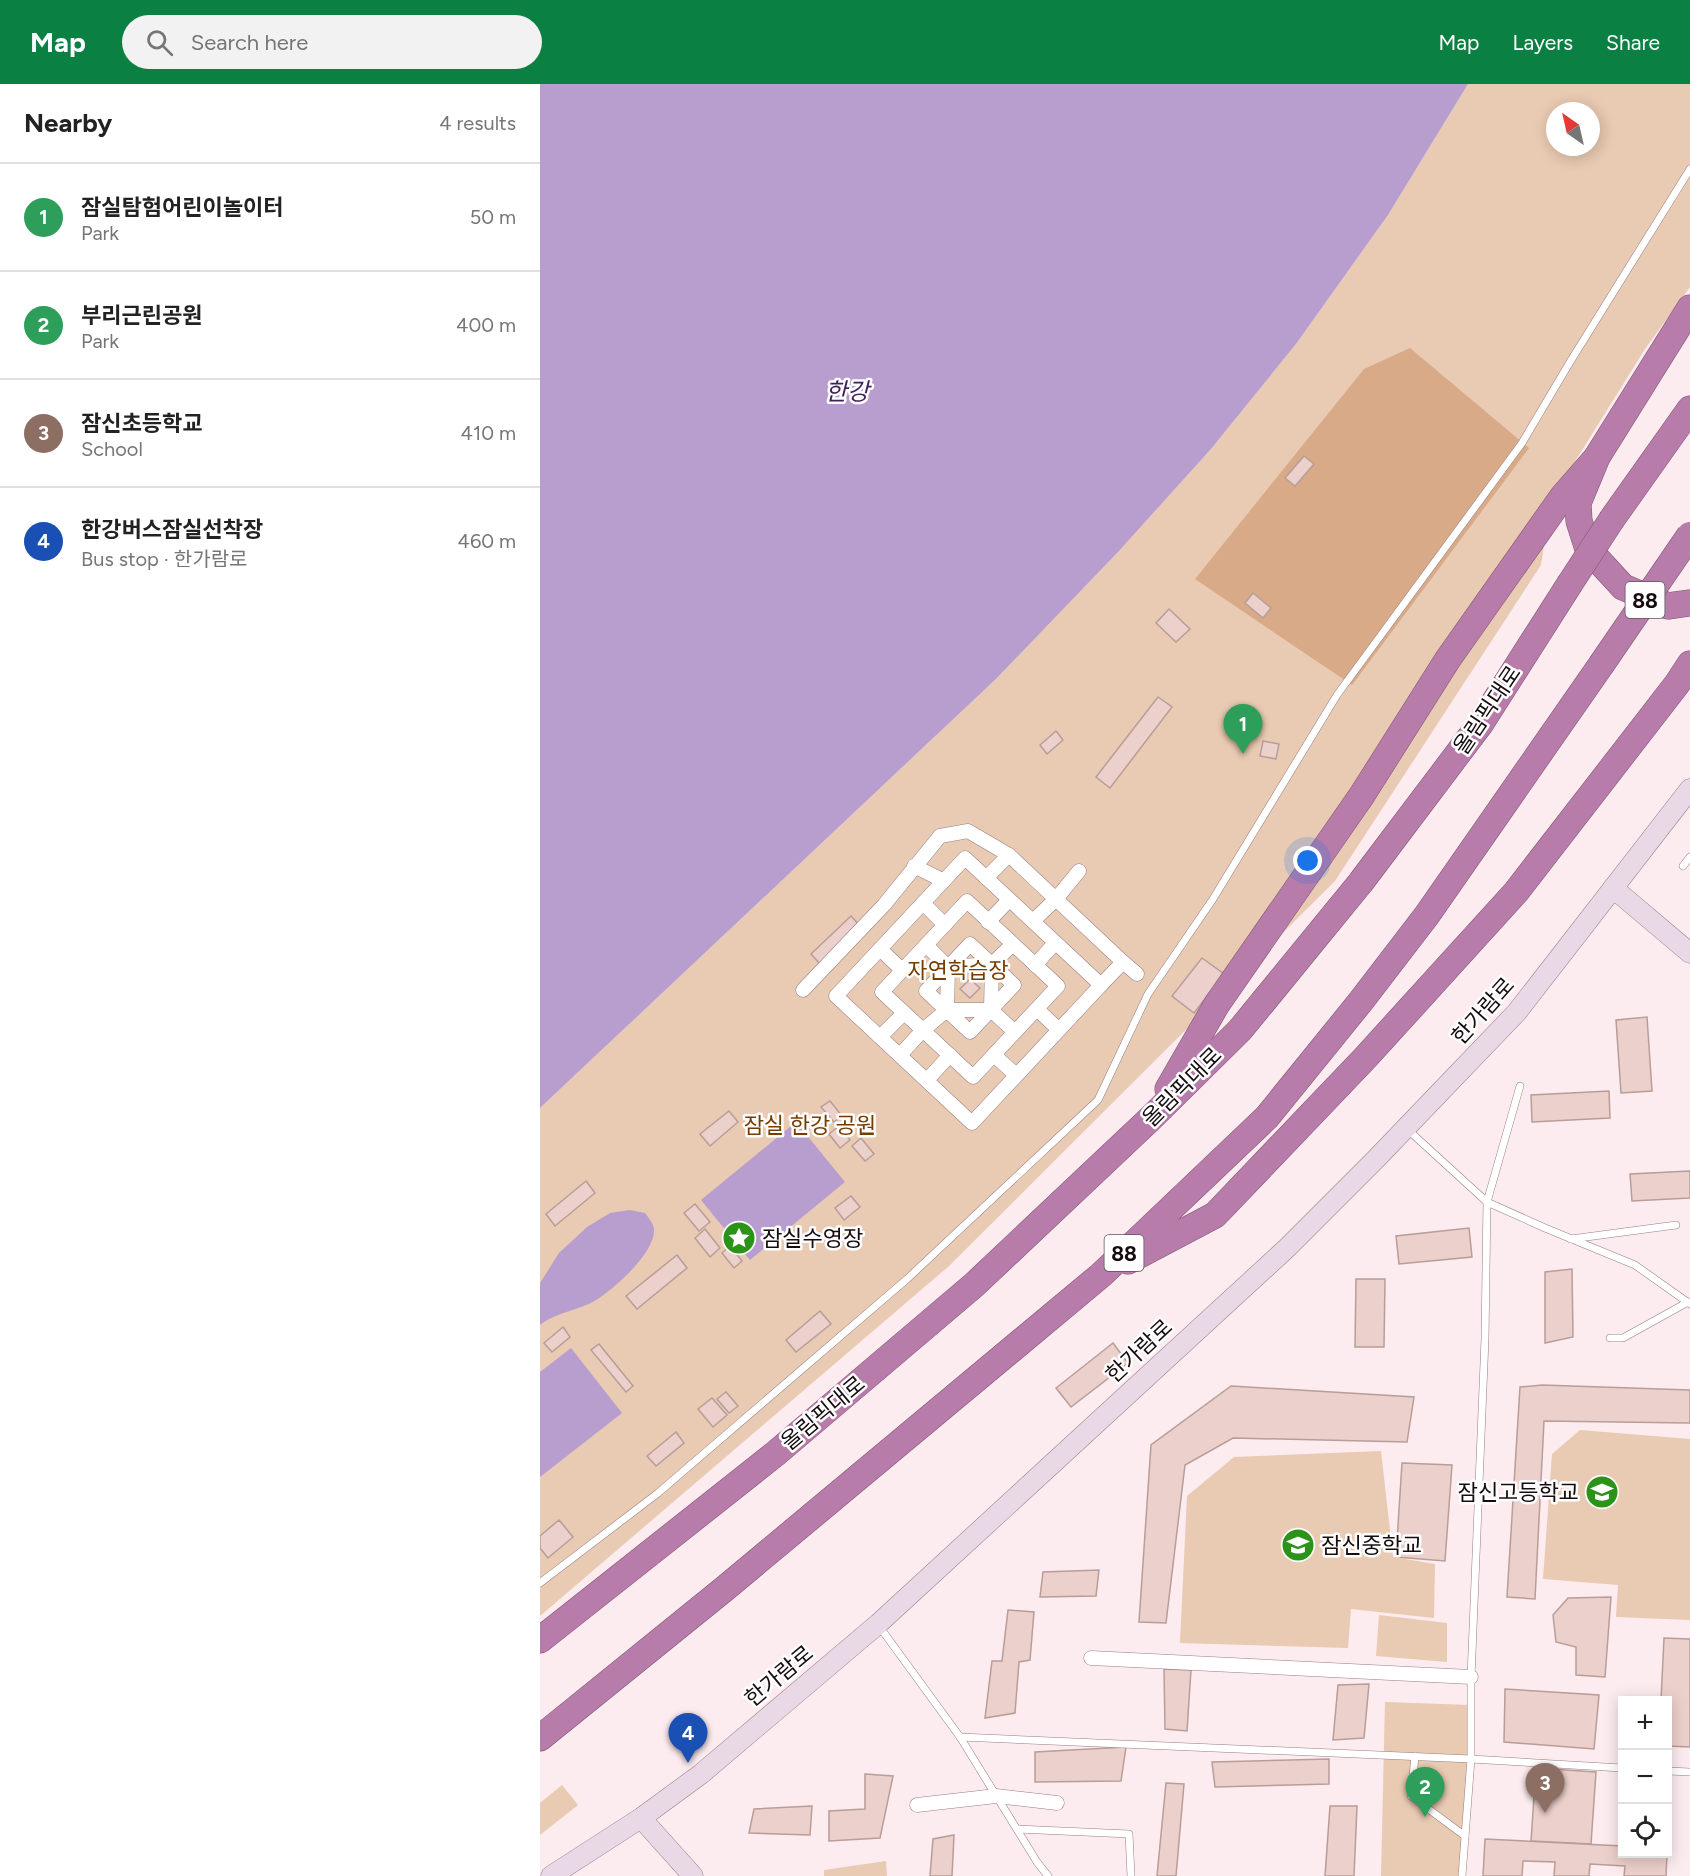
<!DOCTYPE html>
<html lang="en">
<head>
<meta charset="utf-8">
<style>
	body { margin:0; font-family:Figtree,"Noto Sans KR",sans-serif; background:#f2f2f2; color:#222 }
	.controls { position:absolute; right:18px; bottom:18px; display:grid; overflow:hidden; border-radius:0px; box-shadow:0 3px 15px #0003 }
	.controls button { width:54px; height:54px; display:grid; place-items:center; padding:0; border:0; border-bottom:2px solid #e0e0e0; background:#fff; color:#222; font:30px sans-serif }
	.compass { position:absolute; left:1006px; top:18px; width:54px; height:54px; border-radius:50%; background:#fff; box-shadow:0 3px 15px #0003; rotate:326deg }
	.you { position:absolute; left:768px; top:777px; width:21px; height:21px; margin:-15px; border:4px solid #fff; border-radius:50%; background:#1a73e8; box-shadow:0 0 0 9px #1a73e833 }
	.badge { display:grid; place-items:center; width:39px; height:39px; border-radius:50%; background:#0b8043; color:#fff; font-size:20px; font-weight:700 }
	.pin { position:absolute; translate:-50% -50px; filter:drop-shadow(0 2px 3px #0008) }
	.pin::after { content:''; position:absolute; top:32px; width:21px; height:18px; background:inherit; clip-path:polygon(0 0,100% 0,50% 100%) }
	.list { margin:0; padding:0; list-style:none }
	h2 { display:flex; justify-content:space-between; align-items:center; height:78px; margin:0; padding:0 24px; font-size:26px }
	h2 small { font-size:20px; font-weight:400; color:#767676 }
	.list li { display:grid; grid-template-columns:39px 1fr auto; gap:18px; align-items:center; box-sizing:border-box; height:108px; padding:0 24px; border-top:2px solid #e0e0e0 }
	.list b { display:block; font-size:22px; white-space:nowrap }
	.list p { margin:0; font-size:20px; white-space:nowrap; color:#767676 }
	.list em { font-size:20px; font-style:normal; color:#767676 }
	.icon { flex:none; width:33px; height:33px; fill:none; stroke:currentColor; stroke-width:2; stroke-linecap:round; stroke-linejoin:round }
	.map { position:relative; flex:none; width:1150px; height:1792px; overflow:hidden }
	header { display:flex; align-items:center; gap:36px; box-sizing:border-box; height:84px; padding:0 30px; background:#0b8043; color:#fff }
	header strong { font-size:28px }
	nav { display:flex; gap:33px; margin-inline-start:auto; font-size:21px }
	.search { width:420px; height:54px; background:#f2f2f2; display:flex; align-items:center; gap:15px; box-sizing:border-box; padding:0 21px; border-radius:33px; color:#767676; font-size:22px }
	main { display:flex }
	aside { flex:1; background:#fff }
	.map>svg:first-child { display:block }
	.green { fill:#e9cab2; fill-rule:evenodd }
	.forest { fill:#d8aa87 }
	.water { fill:#b79ece }
	.building { fill:#ecd0cb; stroke:#b89d98; stroke-width:1.5 }
	.lines { fill:none; stroke-linecap:round; stroke-linejoin:round }
	.lane-casing { stroke:#977e84; stroke-width:8 }
	.street-casing { stroke:#977e84; stroke-width:15 }
	.secondary-casing { stroke:#977e84; stroke-width:21 }
	.highway-casing { stroke:#7e5573; stroke-width:27 }
	.lane { stroke:#fff; stroke-width:7 }
	.street { stroke:#fff; stroke-width:14 }
	.secondary { stroke:#e9d8e5; stroke-width:20 }
	.highway { stroke:#b77ca9; stroke-width:26 }
	.highway-bridge-casing { stroke:#7e5573; stroke-width:27; stroke-linecap:butt }
	.highway-bridge { stroke:#b77ca9; stroke-width:26 }
	.labels { text-anchor:middle; dominant-baseline:central; stroke-width:5; stroke-linejoin:round; paint-order:stroke }
	.shield { fill:#fdfdfd; stroke:#5b5456; stroke-width:1.5 }
	.shield-label { font-size:21px; font-weight:bold; fill:#150c0e }
	.street-label { font-size:22px; fill:#150c0e; stroke:#fdfdfd }
	.park-label { font-size:22px; fill:#763d00; stroke:#fdfdfd }
	.poi-label { font-size:22px; fill:#150c0e; stroke:#fdfdfd; text-anchor:start }
	.water-label { font-size:24px; font-style:italic; fill:#43225c; stroke:#fdfdfd }
</style>
</head>
<body>
<header>
<strong>Map</strong>
<div class="search"><svg class="icon" aria-label="search" viewBox="0 0 24 24"><circle cx="10" cy="10" r="6"/><path d="M15 15l6 6"/></svg>Search here</div>
<nav><a>Map</a><a>Layers</a><a>Share</a></nav>
</header>
<main>
<aside>
<h2>Nearby<small>4 results</small></h2>
<ul class="list">
<li><span class="badge" style="background:#2e9e5b">1</span><div><b>잠실탐험어린이놀이터</b><p>Park</p></div><em>50 m</em></li>
<li><span class="badge" style="background:#2e9e5b">2</span><div><b>부리근린공원</b><p>Park</p></div><em>400 m</em></li>
<li><span class="badge" style="background:#8d6e63">3</span><div><b>잠신초등학교</b><p>School</p></div><em>410 m</em></li>
<li><span class="badge" style="background:#1a4fb4">4</span><div><b>한강버스잠실선착장</b><p>Bus stop · 한가람로</p></div><em>460 m</em></li>
</ul>
</aside>
<div class="map">
<svg width="1150" height="1792" viewBox="0 0 1150 1792">
	<rect width="100%" height="100%" fill="#fcebef"/>
	<g class="green">
		<path d="M928,0H1150V203L1105,265L1011,416L1001,481L795,797L409,1182L0,1532V1024L456,595L579,467L671,365L756,260L848,131ZM1015,27H1051V63H1015Z"/>
		<path d="M1040,1346L1150,1355V1536L1076,1533L1078,1501L1003,1495L1012,1370Z"/>
		<path d="M841,1367L853,1473L895,1480L894,1534L811,1525L808,1564L640,1559L647,1412L694,1373Z"/>
		<path d="M839,1531L907,1539V1578L836,1572Z"/>
		<path d="M845,1618L931,1621L922,1792H841Z"/>
		<path d="M22,1701L38,1721L0,1751V1719Z"/>
		<path d="M346,1777L347,1792H284V1786Z"/>
	</g>
	<path class="forest" d="M870,264L989,364L812,601L655,495L824,285Z"/>
	<g class="water">
		<path d="M0,0H928L848,131L756,260L671,365L579,467L456,595L0,1024Z"/>
		<path d="M256,1038L305,1098L210,1176L161,1116Z"/>
		<path d="M90,1126L105,1129C108,1133 113,1139 114,1145C116,1168 74,1205 56,1216C38,1227 16,1228 0,1241V1199L19,1169L47,1143L70,1129Z"/>
		<path d="M31,1264L82,1329L0,1393V1288Z"/>
	</g>
	<g class="building">
		<path d="M764,372L774,380L755,402L745,394Z"/>
		<path d="M713,509L731,524L723,534L705,519Z"/>
		<path d="M629,525L650,545L636,558L616,539Z"/>
		<path d="M618,613L632,623L570,704L556,693Z"/>
		<path d="M516,647L523,656L507,670L500,661Z"/>
		<path d="M723,657L739,660L736,675L720,672Z"/>
		<path d="M311,832L321,843L281,881L271,870Z"/>
		<path d="M662,874L684,890L654,929L632,912Z"/>
		<path d="M430,895L440,904L430,914L420,905Z"/>
		<path d="M1107,933L1112,1007L1081,1009L1076,936Z"/>
		<path d="M1069,1007L1070,1034L992,1038L991,1011Z"/>
		<path d="M290,1017L302,1032L294,1038L281,1023Z"/>
		<path d="M189,1027L198,1038L170,1062L160,1050Z"/>
		<path d="M299,1042L310,1056L300,1064L289,1050Z"/>
		<path d="M321,1054L334,1070L325,1077L312,1062Z"/>
		<path d="M1150,1087V1114L1092,1117L1090,1090Z"/>
		<path d="M46,1097L55,1109L15,1142L6,1130Z"/>
		<path d="M311,1112L320,1123L304,1136L295,1124Z"/>
		<path d="M155,1120L170,1138L159,1147L144,1129Z"/>
		<path d="M929,1144L932,1173L859,1180L856,1152Z"/>
		<path d="M165,1145L180,1164L170,1173L155,1154Z"/>
		<path d="M190,1162L202,1177L194,1184L182,1169Z"/>
		<path d="M137,1171L147,1184L97,1225L86,1212Z"/>
		<path d="M1032,1185L1033,1253L1005,1259V1188Z"/>
		<path d="M816,1195H845L844,1263H815Z"/>
		<path d="M280,1227L291,1240L256,1268L246,1256Z"/>
		<path d="M23,1243L30,1253L12,1268L4,1259Z"/>
		<path d="M573,1259L588,1279L531,1323L516,1304Z"/>
		<path d="M59,1260L93,1302L86,1308L51,1266Z"/>
		<path d="M1002,1301L1150,1306V1339L1004,1337L995,1515L967,1513L980,1303Z"/>
		<path d="M691,1302L874,1313L867,1358L693,1354L645,1381L626,1539L599,1538L611,1361Z"/>
		<path d="M186,1308L198,1322L189,1329L177,1315Z"/>
		<path d="M172,1314L187,1331L173,1343L158,1325Z"/>
		<path d="M136,1348L144,1359L116,1382L107,1372Z"/>
		<path d="M862,1379L912,1381L905,1477L856,1473Z"/>
		<path d="M19,1436L33,1453L8,1474L0,1464V1452Z"/>
		<path d="M559,1486L556,1512L500,1513L503,1488Z"/>
		<path d="M1071,1513L1065,1593L1036,1591V1563L1016,1558L1013,1531L1028,1514Z"/>
		<path d="M468,1526L494,1528L490,1576L479,1578L475,1629L445,1634L452,1577H462Z"/>
		<path d="M1124,1554L1150,1555V1663L1128,1662V1616H1121Z"/>
		<path d="M624,1585L651,1586L647,1647L625,1645Z"/>
		<path d="M829,1600L824,1654L793,1656L798,1601Z"/>
		<path d="M965,1605L1059,1611L1054,1665L964,1658Z"/>
		<path d="M586,1663L581,1697L495,1698V1668Z"/>
		<path d="M789,1675V1700L675,1703L672,1678Z"/>
		<path d="M996,1684L1056,1688L1051,1760L991,1757Z"/>
		<path d="M325,1690L353,1692L340,1754L289,1757V1727L325,1725Z"/>
		<path d="M1128,1697H1131L1128,1769Z"/>
		<path d="M626,1699L644,1700L636,1792H617Z"/>
		<path d="M272,1722L270,1751L209,1749L214,1725Z"/>
		<path d="M790,1722H817L814,1792H785Z"/>
		<path d="M414,1751L412,1792H390L393,1755Z"/>
		<path d="M945,1755L1082,1762V1770H1127L1126,1792H1084L1085,1782L1050,1780L1049,1792H1014L1015,1778L983,1777L982,1792H943Z"/>
	</g>
	<g class="lines">
		<g class="lane-casing">
			<g id="lane">
				<path d="M1143,782L1150,773"/>
				<path d="M980,1002L947,1118L945,1255L931,1593V1675L1082,1684"/>
				<path d="M867,1045L947,1118L1005,1144L1095,1181L1150,1220"/>
				<path d="M1031,1155L1136,1141"/>
				<path d="M1070,1254H1083L1148,1218"/>
				<path d="M0,1499L118,1409L367,1195L558,1016L608,910L673,815L797,611L982,359L1030,278L1150,85"/>
				<path d="M339,1542L420,1653L497,1778L508,1792"/>
				<path d="M420,1653L931,1675L922,1792"/>
				<path d="M875,1672L871,1712L925,1752"/>
				<path d="M1128,1687L1150,1688"/>
				<path d="M477,1745L589,1750L591,1792"/>
			</g>
		</g>
		<g class="street-casing">
			<g id="street">
				<path d="M425,774L561,901L432,1039L296,912Z"/>
				<path d="M374,782L404,797"/>
				<path d="M446,794L469,771"/>
				<path d="M427,817L518,902L433,993L342,908Z"/>
				<path d="M383,819L405,841"/>
				<path d="M493,837L516,815L539,787"/>
				<path d="M448,838L469,816"/>
				<path d="M430,860L474,901L430,948L386,907Z"/>
				<path d="M386,861L408,883"/>
				<path d="M340,865L362,886"/>
				<path d="M583,878L597,890"/>
				<path d="M452,880L473,860"/>
				<path d="M495,881L515,859"/>
				<path d="M263,906L344,821L400,752L428,747L469,771L583,878L561,901"/>
				<path d="M497,925L519,946"/>
				<path d="M451,926L452,880L408,883L407,926H451L475,948"/>
				<path d="M340,953L364,929"/>
				<path d="M360,971L383,946L407,926"/>
				<path d="M454,971L476,991"/>
				<path d="M387,996L410,971"/>
				<path d="M551,1574L931,1593"/>
				<path d="M377,1721L456,1712L517,1719"/>
			</g>
		</g>
		<g class="secondary-casing">
			<g id="secondary">
				<path d="M1073,804L1150,869"/>
				<path d="M101,1734L153,1792"/>
				<path d="M11,1792L101,1734L161,1690L338,1540L747,1164L835,1076L977,928L1150,705"/>
			</g>
		</g>
		<g class="highway-casing">
			<g id="highway">
				<path d="M1150,224L1057,373L1038,419L1039,437L1048,465L1083,503L1128,522L1150,519"/>
				<path d="M1072,435L1150,325"/>
				<path d="M628,1005L677,920L822,711L908,575L1023,412L1057,373"/>
				<path d="M588,1177L675,1131L826,973L976,808L1137,600L1150,580"/>
				<path d="M0,1556L235,1370L434,1201L611,1034L700,946L821,798L941,639L1029,501"/>
				<path d="M0,1654L183,1506L561,1191L727,1033L821,917L887,831L1061,581"/>
			</g>
		</g>
		<use href="#lane" class="lane"/>
		<use href="#street" class="street"/>
		<use href="#secondary" class="secondary"/>
		<use href="#highway" class="highway"/>
		<g class="highway-bridge-casing">
			<g id="highway-bridge">
				<path d="M1029,501L1072,435"/>
				<path d="M1061,581L1150,451"/>
			</g>
		</g>
		<use href="#highway-bridge" class="highway-bridge"/>
	</g>
	<defs>
		<g id="sight-disc" transform="scale(1.725)"><circle r="9.5" fill="#2b9318" stroke="#fdfdfd"/><path d="M0-6L1.8-2.2L6-1.7L2.9 1.2L3.7 5.4L0 3.3L-3.7 5.4L-2.9 1.2L-6-1.7L-1.8-2.2Z" fill="#fff"/></g>
		<g id="school-disc" transform="scale(1.725)"><circle r="9.5" fill="#2b9318" stroke="#fdfdfd"/><path d="M0-5L7-2L0 1L-7-2ZM-4 1L0 2.5L4 1V4Q0 6-4 4Z" fill="#fff"/></g>
	</defs>
	<g fill-rule="evenodd">
		<use href="#sight-disc" x="199" y="1154"/>
		<use href="#school-disc" x="1062" y="1408"/>
		<use href="#school-disc" x="758" y="1461"/>
	</g>
	<g class="labels">
		<g class="shield">
			<rect x="1085.5" y="498" width="39" height="36" rx="4.5"/>
			<rect x="564.5" y="1151" width="39" height="36" rx="4.5"/>
		</g>
		<g class="shield-label">
			<text x="1105" y="516">88</text>
			<text x="584" y="1169">88</text>
		</g>
		<g class="street-label">
			<text transform="translate(947 626) rotate(-56)">올림픽대로</text>
			<text transform="translate(943 927) rotate(-48)">한가람로</text>
			<text transform="translate(642 1003) rotate(-45)">올림픽대로</text>
			<text transform="translate(599 1267) rotate(-43)">한가람로</text>
			<text transform="translate(283 1329) rotate(-40)">올림픽대로</text>
			<text transform="translate(239 1592) rotate(-40)">한가람로</text>
		</g>
		<g class="park-label">
			<text x="418" y="886">자연학습장</text>
			<text x="270" y="1041">잠실 한강 공원</text>
		</g>
		<g class="poi-label">
			<text x="222" y="1154">잠실수영장</text>
			<text x="1039" y="1408" text-anchor="end">잠신고등학교</text>
			<text x="781" y="1461">잠신중학교</text>
		</g>
		<g class="water-label">
			<text x="307" y="307">한강</text>
		</g>
	</g>
</svg>
<div class="controls">
<button>+</button>
<button>−</button>
<button><svg class="icon" aria-label="locate" viewBox="0 0 24 24"><circle cx="12" cy="12" r="6"/><path d="M12 2v4M12 18v4M2 12h4M18 12h4"/></svg></button>
</div>
<svg class="compass" viewBox="-18 -18 36 36"><path d="M0-13l5 13h-10z" fill="#e53935"/><path d="M0 13l5-13h-10z" fill="#767676"/></svg>
<div class="you"></div>
<div class="pin badge" style="left:703px;top:670px;background:#2e9e5b">1</div>
<div class="pin badge" style="left:885px;top:1733px;background:#2e9e5b">2</div>
<div class="pin badge" style="left:1005px;top:1729px;background:#8d6e63">3</div>
<div class="pin badge" style="left:148px;top:1679px;background:#1a4fb4">4</div>
</div>
</main>
</body>
</html>
